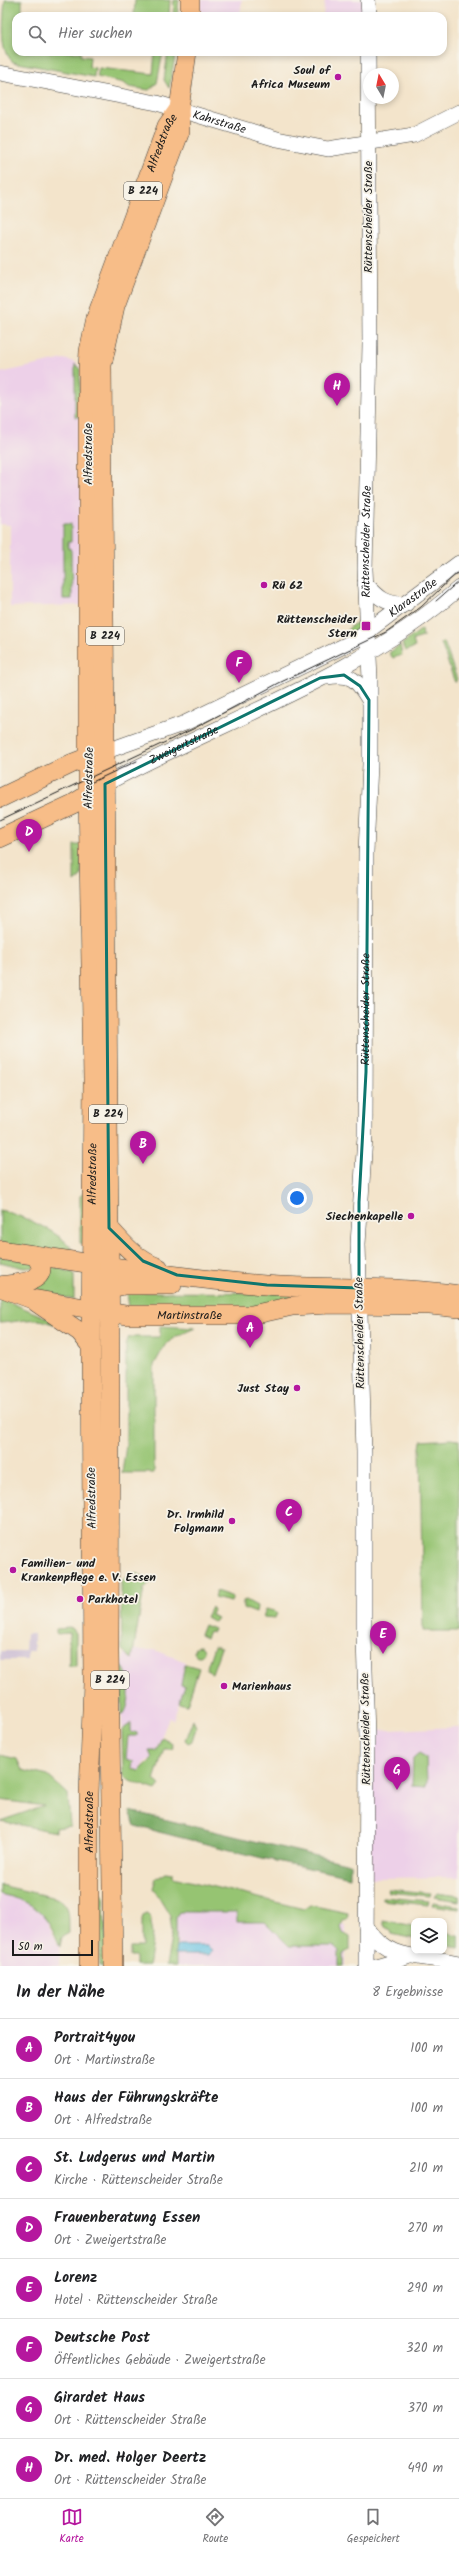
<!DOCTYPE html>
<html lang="de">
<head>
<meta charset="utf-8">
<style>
	body { margin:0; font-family:Kalam,sans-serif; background:#f6f6f6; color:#202124 }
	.controls { position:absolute; right:12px; bottom:12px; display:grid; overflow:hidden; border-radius:8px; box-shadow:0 2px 6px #0003 }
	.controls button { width:36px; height:36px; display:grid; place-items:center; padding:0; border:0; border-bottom:1px solid #e0e0e0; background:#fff; color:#202124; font:20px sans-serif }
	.compass { position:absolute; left:363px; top:68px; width:36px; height:36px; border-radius:50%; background:#fff; box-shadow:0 2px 6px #0003; rotate:350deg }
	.scale { position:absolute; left:12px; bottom:10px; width:81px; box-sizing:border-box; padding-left:4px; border:2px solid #1c1c1c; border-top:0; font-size:11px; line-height:14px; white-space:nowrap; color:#1c1c1c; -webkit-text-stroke:3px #f7f3e8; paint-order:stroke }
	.you { position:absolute; left:297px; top:1198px; width:14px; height:14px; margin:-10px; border:3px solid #fff; border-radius:50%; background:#1a73e8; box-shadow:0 0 0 6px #1a73e833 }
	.badge { display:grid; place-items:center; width:26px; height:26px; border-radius:50%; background:#b5179e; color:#fff; font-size:13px; font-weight:700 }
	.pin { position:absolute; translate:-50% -33px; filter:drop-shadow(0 1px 2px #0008) }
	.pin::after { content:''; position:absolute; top:21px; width:14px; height:12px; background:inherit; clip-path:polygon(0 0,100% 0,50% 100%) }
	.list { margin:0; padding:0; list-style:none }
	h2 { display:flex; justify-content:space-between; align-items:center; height:52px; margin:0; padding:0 16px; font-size:17px }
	h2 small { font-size:13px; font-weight:400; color:#757577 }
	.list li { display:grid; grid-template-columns:26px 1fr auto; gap:12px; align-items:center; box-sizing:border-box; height:60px; padding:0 16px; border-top:1px solid #e0e0e0 }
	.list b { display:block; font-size:15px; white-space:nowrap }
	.list p { margin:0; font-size:13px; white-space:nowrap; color:#757577 }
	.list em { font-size:13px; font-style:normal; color:#757577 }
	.icon { flex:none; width:22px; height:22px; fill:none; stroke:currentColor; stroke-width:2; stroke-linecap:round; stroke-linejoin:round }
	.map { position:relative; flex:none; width:459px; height:1966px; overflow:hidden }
	.search { position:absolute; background:#fff; box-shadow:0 2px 6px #0003; left:12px; right:12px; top:12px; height:44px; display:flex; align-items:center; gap:10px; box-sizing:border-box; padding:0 14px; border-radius:12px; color:#757577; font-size:15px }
	.sheet { height:532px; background:#fff }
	nav { display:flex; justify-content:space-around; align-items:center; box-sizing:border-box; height:56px; border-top:1px solid #e0e0e0; background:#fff; font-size:11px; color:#757577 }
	nav a { display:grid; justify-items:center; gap:2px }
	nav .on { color:#b5179e }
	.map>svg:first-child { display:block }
	.built { fill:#edd0e8 }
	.industrial { fill:#ccbed4 }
	.green { fill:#96c472; stroke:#597047 }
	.forest { fill:#78aa64; stroke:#4a6340 }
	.water { fill:#66c3e4; stroke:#417080 }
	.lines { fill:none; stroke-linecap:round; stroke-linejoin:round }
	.minor-casing { stroke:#3c3a36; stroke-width:16 }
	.major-casing { stroke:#3c3a36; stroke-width:20 }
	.minor { stroke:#fff; stroke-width:15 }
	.major { stroke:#f7bd88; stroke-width:19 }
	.tram { stroke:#1c1c1c; stroke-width:1 }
	.marked { fill:none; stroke:#0f766e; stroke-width:3; stroke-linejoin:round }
	.poi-dot { fill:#b5179e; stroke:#f7f3e8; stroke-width:1.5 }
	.labels { text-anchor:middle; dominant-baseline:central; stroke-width:3.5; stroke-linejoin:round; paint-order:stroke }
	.shield { fill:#f7f3e8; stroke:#5e5c59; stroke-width:1 }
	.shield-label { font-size:11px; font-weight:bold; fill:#1c1c1c }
	.poi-label { font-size:12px; font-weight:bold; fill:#1c1c1c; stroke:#f7f3e8; text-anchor:end }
	.street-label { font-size:12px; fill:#1c1c1c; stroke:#f7f3e8 }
</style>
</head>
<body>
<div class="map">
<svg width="459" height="1966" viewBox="0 0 459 1966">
	<rect width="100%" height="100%" fill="#f7f3e8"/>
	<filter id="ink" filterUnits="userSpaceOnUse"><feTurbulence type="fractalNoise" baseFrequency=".025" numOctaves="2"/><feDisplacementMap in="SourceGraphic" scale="8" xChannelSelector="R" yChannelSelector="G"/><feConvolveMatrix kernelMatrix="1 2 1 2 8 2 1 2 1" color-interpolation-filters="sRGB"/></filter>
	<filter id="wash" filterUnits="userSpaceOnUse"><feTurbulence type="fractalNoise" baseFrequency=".012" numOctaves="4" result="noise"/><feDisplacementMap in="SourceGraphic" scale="16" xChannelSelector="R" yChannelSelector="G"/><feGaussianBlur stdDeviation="0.9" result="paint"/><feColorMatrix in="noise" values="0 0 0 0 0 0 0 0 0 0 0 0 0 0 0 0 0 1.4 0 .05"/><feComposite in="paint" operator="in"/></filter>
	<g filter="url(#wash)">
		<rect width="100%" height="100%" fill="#f3e4cb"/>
		<g class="built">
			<path d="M192,0H242L240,16L191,15Z"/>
			<path d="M325,0H367V16H323Z"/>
			<path d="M64,359L75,362L80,367L82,605L10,607V525L0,524V373Z"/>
			<path d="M125,1650H155L186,1662L182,1672L185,1674V1686L173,1720L169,1718L155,1752H149L152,1758L144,1763L140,1771L132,1768L126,1759L129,1736H137L131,1731V1723L122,1730V1665Z"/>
			<path d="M459,1727V1877L371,1878L368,1731Z"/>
			<path d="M0,1894L27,1902L44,1915L59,1947L60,1966H0Z"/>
			<path d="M171,1902L238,1906L346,1926V1966H168L174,1923Z"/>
		</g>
		<path class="industrial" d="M26,1634H34V1651H27V1660H0V1651H25Z"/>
		<g class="green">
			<path d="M5,0H22V14L62,16H16V52H81V56L90,57L89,67L95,68L94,77L13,62C0,51 3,20 5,0Z"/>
			<path d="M135,0H170L169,16H134Z"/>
			<path d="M174,0H179L177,16H173Z"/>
			<path d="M155,52H163L157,83L149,90L129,87L124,83L97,77L99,68L153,74Z"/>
			<path d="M168,52H176L169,88L164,80Z"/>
			<path d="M75,364L80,369V417H75Z"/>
			<path d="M63,524H71V542H68V548L71,549L72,599H63Z"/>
			<path d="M360,623L355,632L349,635L348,629L354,624Z"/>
			<path d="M422,629L423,637L413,640L415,647L405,651L402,644Z"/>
			<path d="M444,642L457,679L455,683L441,643Z"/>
			<path d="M400,645L402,655L393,658L389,653Z"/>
			<path d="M74,845H82L81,876L74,882Z"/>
			<path d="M84,1193L85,1245L80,1243V1196Z"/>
			<path d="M0,1210C20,1215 68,1234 75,1255L0,1243Z"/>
			<path d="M0,1256L33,1262L36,1267L24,1268L0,1262Z"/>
			<path d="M45,1264L74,1273V1300L29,1287Z"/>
			<path d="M127,1292L336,1293L252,1310L129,1308Z"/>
			<path d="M0,1298L47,1318L55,1325C35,1315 21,1322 0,1323Z"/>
			<path d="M160,1326L195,1328L175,1337L165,1345L154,1365V1473H122L126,1445V1344L129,1337H160Z"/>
			<path d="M452,1439L459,1440V1631H423L420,1448L421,1441Z"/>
			<path d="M135,1573L154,1581L144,1588L132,1659L122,1651L121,1582L129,1574Z"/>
			<path d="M216,1591L233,1597L231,1602L214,1598Z"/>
			<path d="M246,1600L257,1606L256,1613L243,1608V1601Z"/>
			<path d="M211,1607L213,1610L211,1615L218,1618L215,1622L206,1617Z"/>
			<path d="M266,1609L275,1611L277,1613L275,1618L263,1617Z"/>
			<path d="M204,1625L214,1629L213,1632L209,1631L206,1638L200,1635Z"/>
			<path d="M69,1628L73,1629L76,1633V1666H69V1633L56,1634V1629Z"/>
			<circle cx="199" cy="1651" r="5"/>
			<path d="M214,1646L221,1648L212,1673L206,1670Z"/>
			<path d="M185,1664L199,1668L187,1705L179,1703L185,1686L181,1685Z"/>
			<path d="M122,1665C131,1676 132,1706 122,1716Z"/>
			<path d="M193,1719L196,1727L192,1741L188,1743L185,1740Z"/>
			<path d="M131,1723V1731L137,1733V1736H128L126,1759L133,1761L132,1769L140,1771C144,1765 149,1764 152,1758L149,1751H156L162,1737L171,1742L173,1747L172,1749H164L154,1780L160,1785L156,1790L130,1781L125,1777L123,1771L122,1730Z"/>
			<path d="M419,1753L426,1757L427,1783L425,1787L412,1786L413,1758Z"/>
			<path d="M0,1755L17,1759L22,1770L48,1776L68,1794L70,1826L56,1828V1832L0,1821L44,1806L0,1800Z"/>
			<path d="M166,1873L173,1874V1877L304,1909L310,1905L348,1913L347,1920L343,1921L341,1927L343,1933L350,1937V1950L344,1953V1966H339V1951L334,1946H289L265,1922H237V1912H179L176,1917V1966H166L172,1932L170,1916L153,1888L156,1879Z"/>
			<path d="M0,1885L56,1898C72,1903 68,1920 69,1933L62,1937L60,1947C47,1912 36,1903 0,1894Z"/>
			<path d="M388,1889L430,1893L429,1896L389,1892Z"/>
			<path d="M437,1893L459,1896V1901L434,1897Z"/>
			<path d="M100,1894L103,1895L108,1966H100Z"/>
			<path d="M382,1897H383L429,1901L428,1905L382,1900Z"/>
			<path d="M433,1902L459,1906V1909L432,1905Z"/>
			<path d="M147,1914L150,1917L153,1934L149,1962L148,1966H136V1957H130V1947H142V1919L143,1916Z"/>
			<path d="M383,1920L414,1926V1939L392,1934L391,1930L385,1927Z"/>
			<path d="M444,1932L459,1935V1948L444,1945Z"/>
		</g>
		<path class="forest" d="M130,1811L350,1864V1877L262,1858L135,1826Z"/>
		<path class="water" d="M176,1946H207L212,1950L208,1955H175Z"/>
	</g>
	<g filter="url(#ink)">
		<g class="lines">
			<g class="minor-casing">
				<g id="minor">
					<path d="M368,0L369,16"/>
					<path id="s1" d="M0,73L157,103L277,139L328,149L414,135L459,112"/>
					<path d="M365,583C378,597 385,605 406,604"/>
					<path d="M327,677C352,673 357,680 369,700"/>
					<path id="s2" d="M104,752L185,723L356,640L459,563"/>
					<path id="s3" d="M105,784C223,720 356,678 459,588"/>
					<path d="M366,1926C388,1962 422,1955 459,1963"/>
					<path id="s4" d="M366,1966L367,1737L364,1637V1452L358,1244L365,1137L366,852L370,764V679L365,569L370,344L368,52"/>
					<path d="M376,1966L407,1957"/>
				</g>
			</g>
			<g class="major-casing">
				<g id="major">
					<path d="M190,16V0"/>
					<path d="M0,798L73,763L99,753"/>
					<path d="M0,838L73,804L97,789"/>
					<path d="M109,1228C124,1245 137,1260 159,1268"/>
					<path d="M0,1250C88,1263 176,1278 265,1285C330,1290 395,1285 459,1295"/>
					<path d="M0,1286C11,1284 40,1284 41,1269C41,1263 38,1259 34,1255"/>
					<path id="s5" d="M0,1287L32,1299L126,1315H252L292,1306L331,1304L430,1305L459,1308"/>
					<path d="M97,1291L124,1285H172"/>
					<path d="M36,1302L80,1332L91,1346"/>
					<path id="s6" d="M89,1966V1794L93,1682L91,1346L93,1079L88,794V368L89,351L96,318L167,126L179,109"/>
					<path d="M113,1966L109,1651L110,1368L102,365L115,306L180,131L179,109L187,52"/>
				</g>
			</g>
			<use href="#minor" class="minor"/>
			<use href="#major" class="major"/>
			<g class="tram">
				<path d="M436,601L459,581"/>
				<path d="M90,783L137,761"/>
				<path d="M0,820L193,729L279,683L386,632L421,607L459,571"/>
			</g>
		</g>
	</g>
	<path class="marked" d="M344,675L360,686L369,700L366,1072L359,1202V1288L267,1285L177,1275L143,1261L109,1228L105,784L320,678Z"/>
	<g class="poi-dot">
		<circle cx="338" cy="77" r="4"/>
		<circle cx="264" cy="585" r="4"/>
		<rect x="361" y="621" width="10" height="10" rx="2"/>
		<circle cx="411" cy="1216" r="4"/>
		<circle cx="297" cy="1388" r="4"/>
		<circle cx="232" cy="1521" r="4"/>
		<circle cx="13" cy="1570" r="4"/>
		<circle cx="80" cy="1599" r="4"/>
		<circle cx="224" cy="1686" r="4"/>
	</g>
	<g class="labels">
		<g class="shield">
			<rect x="124" y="182" width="38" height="18" rx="3"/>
			<rect x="86" y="627" width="38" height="18" rx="3"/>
			<rect x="89" y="1105" width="38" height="18" rx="3"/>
			<rect x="91" y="1671" width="38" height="18" rx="3"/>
		</g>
		<g class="shield-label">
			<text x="143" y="191">B 224</text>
			<text x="105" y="636">B 224</text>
			<text x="108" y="1114">B 224</text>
			<text x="110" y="1680">B 224</text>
		</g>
		<g class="poi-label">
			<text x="330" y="70">Soul of<tspan x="330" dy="14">Africa Museum</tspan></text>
			<text x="272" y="585" text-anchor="start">Rü 62</text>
			<text x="357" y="619">Rüttenscheider<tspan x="357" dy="14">Stern</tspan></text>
			<text x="403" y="1216">Siechenkapelle</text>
			<text x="289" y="1388">Just Stay</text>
			<text x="224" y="1514">Dr. Irmhild<tspan x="224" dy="14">Folgmann</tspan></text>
			<text x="21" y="1563" text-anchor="start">Familien- und<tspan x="21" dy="14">Krankenpflege e. V. Essen</tspan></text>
			<text x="88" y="1599" text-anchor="start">Parkhotel</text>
			<text x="232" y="1686" text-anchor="start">Marienhaus</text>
		</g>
		<g class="street-label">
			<text stroke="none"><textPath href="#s1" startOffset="225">Kahrstraße</textPath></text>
			<text stroke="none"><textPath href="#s6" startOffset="1836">Alfredstraße</textPath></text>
			<text transform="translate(368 217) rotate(-90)">Rüttenscheider Straße</text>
			<text transform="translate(88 454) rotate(-90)">Alfredstraße</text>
			<text stroke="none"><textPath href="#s4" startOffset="1425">Rüttenscheider Straße</textPath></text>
			<text stroke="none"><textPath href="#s2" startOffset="347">Klarastraße</textPath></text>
			<text stroke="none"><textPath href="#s3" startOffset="88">Zweigertstraße</textPath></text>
			<text transform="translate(89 778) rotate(-89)">Alfredstraße</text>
			<text stroke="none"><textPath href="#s4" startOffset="957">Rüttenscheider Straße</textPath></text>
			<text stroke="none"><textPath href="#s6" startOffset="792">Alfredstraße</textPath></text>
			<text stroke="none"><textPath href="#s5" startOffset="193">Martinstraße</textPath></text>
			<text transform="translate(360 1333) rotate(-91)">Rüttenscheider Straße</text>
			<text transform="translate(92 1498) rotate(-91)">Alfredstraße</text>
			<text transform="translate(366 1729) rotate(-91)">Rüttenscheider Straße</text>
			<text stroke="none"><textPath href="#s6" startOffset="144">Alfredstraße</textPath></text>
		</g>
	</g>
</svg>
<div class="controls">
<button><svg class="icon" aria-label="layers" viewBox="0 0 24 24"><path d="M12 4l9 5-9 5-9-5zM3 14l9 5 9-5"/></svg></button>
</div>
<svg class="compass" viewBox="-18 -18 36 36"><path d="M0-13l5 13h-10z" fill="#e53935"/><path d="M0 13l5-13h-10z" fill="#757577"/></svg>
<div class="scale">50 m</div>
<div class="you"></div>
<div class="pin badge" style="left:250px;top:1348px">A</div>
<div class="pin badge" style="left:143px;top:1164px">B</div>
<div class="pin badge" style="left:289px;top:1532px">C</div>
<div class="pin badge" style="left:29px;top:852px">D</div>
<div class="pin badge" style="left:383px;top:1654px">E</div>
<div class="pin badge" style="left:239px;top:683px">F</div>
<div class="pin badge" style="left:397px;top:1790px">G</div>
<div class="pin badge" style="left:337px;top:406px">H</div>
<div class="search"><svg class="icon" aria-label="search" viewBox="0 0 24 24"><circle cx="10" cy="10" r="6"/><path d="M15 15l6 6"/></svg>Hier suchen</div>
</div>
<section class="sheet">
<h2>In der Nähe<small>8 Ergebnisse</small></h2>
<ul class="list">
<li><span class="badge">A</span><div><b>Portrait4you</b><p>Ort · Martinstraße</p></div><em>100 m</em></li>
<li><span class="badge">B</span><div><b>Haus der Führungskräfte</b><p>Ort · Alfredstraße</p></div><em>100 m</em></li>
<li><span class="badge">C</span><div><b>St. Ludgerus und Martin</b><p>Kirche · Rüttenscheider Straße</p></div><em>210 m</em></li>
<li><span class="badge">D</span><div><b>Frauenberatung Essen</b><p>Ort · Zweigertstraße</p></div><em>270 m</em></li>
<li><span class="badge">E</span><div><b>Lorenz</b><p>Hotel · Rüttenscheider Straße</p></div><em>290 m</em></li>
<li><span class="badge">F</span><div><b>Deutsche Post</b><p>Öffentliches Gebäude · Zweigertstraße</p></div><em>320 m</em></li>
<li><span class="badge">G</span><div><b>Girardet Haus</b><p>Ort · Rüttenscheider Straße</p></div><em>370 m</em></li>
<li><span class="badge">H</span><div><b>Dr. med. Holger Deertz</b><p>Ort · Rüttenscheider Straße</p></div><em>490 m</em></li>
</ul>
</section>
<nav>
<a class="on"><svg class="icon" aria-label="map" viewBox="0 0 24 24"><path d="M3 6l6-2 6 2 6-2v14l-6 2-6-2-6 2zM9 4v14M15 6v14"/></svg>Karte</a>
<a><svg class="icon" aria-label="directions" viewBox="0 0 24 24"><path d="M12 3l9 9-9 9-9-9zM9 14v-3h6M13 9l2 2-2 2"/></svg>Route</a>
<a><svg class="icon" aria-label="saved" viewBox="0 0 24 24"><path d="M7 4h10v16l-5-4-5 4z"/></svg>Gespeichert</a>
</nav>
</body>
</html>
